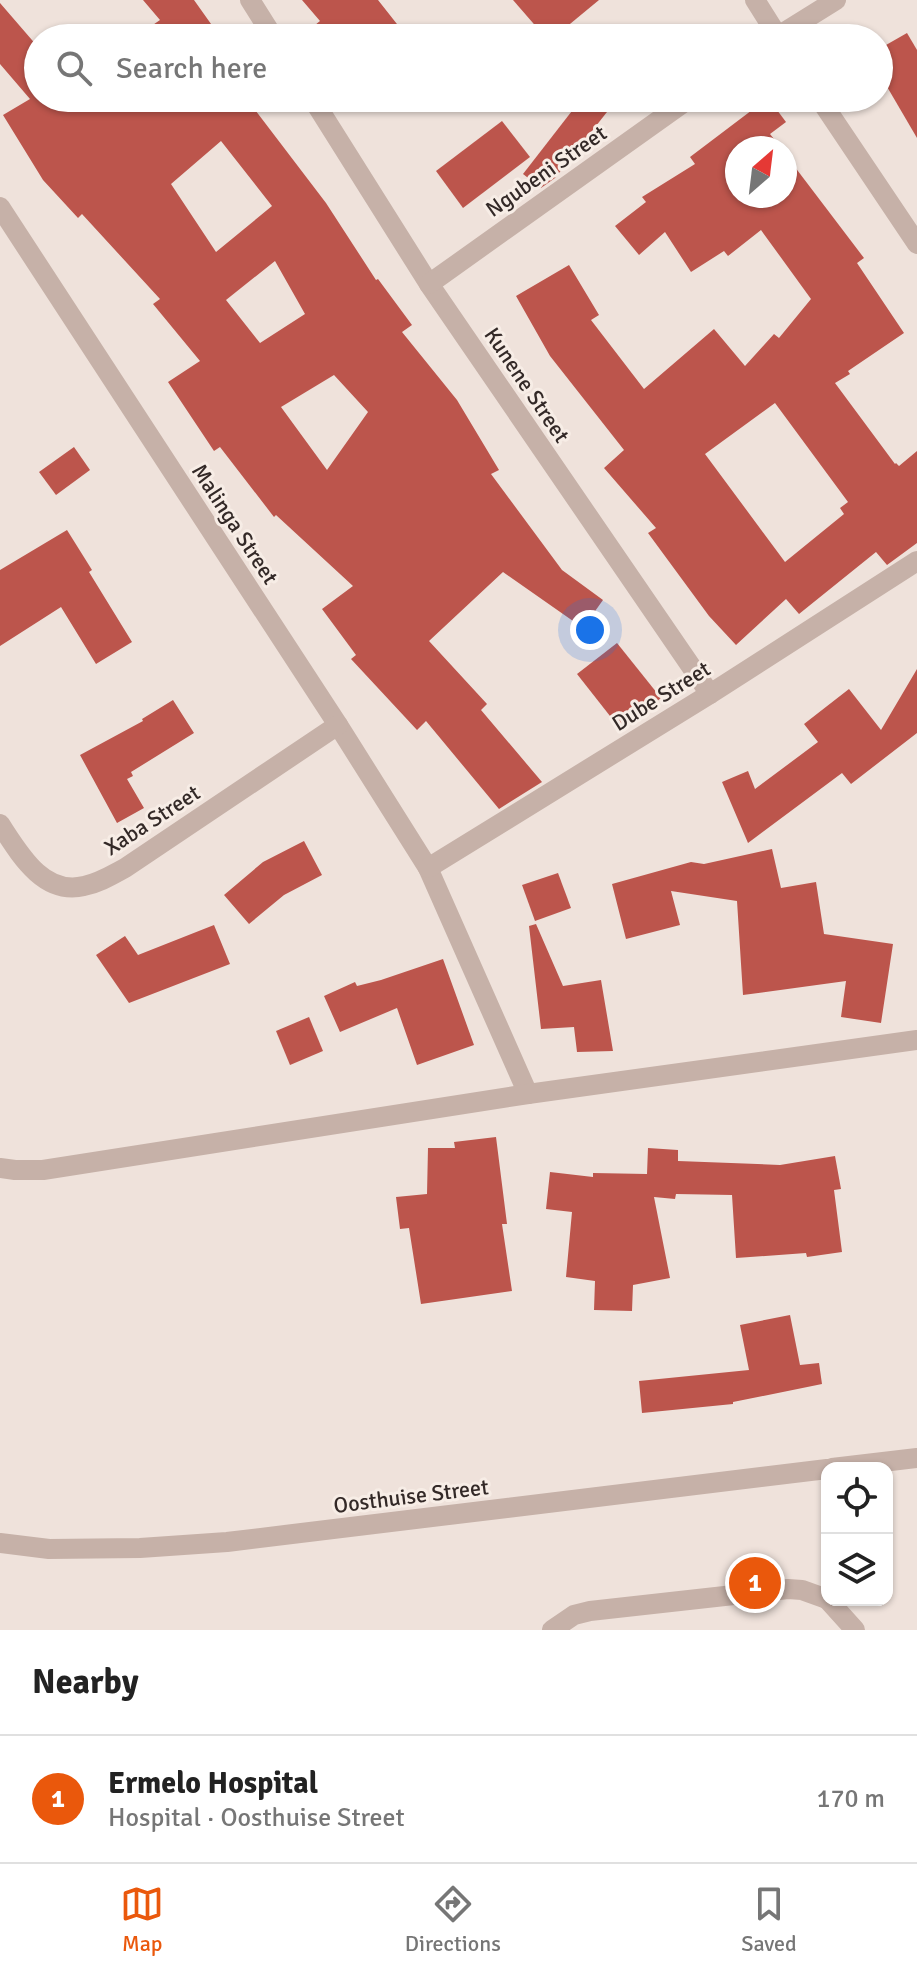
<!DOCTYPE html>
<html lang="en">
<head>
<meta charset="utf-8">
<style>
	body { margin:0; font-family:Signika,sans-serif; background:#f2f2f2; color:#222 }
	.controls { position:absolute; right:24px; bottom:24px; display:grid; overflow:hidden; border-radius:16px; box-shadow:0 2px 6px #0004 }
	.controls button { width:72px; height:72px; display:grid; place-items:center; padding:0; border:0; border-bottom:2px solid #e0e0e0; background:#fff; color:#222; font:40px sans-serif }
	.compass { position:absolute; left:725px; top:136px; width:72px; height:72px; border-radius:50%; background:#fff; box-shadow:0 2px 6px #0004; rotate:28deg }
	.you { position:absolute; left:590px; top:630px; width:28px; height:28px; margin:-20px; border:6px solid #fff; border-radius:50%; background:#1a73e8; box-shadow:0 0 0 12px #1a73e833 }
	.badge { display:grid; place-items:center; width:52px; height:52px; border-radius:50%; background:#ea580c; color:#fff; font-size:26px; font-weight:700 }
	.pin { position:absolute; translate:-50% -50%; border:4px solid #fff; box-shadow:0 2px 8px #0006 }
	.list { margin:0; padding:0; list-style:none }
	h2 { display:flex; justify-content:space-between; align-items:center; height:104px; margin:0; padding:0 32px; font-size:34px }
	h2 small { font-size:26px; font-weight:400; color:#767676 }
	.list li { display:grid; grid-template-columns:52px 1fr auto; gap:24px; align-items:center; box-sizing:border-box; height:128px; padding:0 32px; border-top:2px solid #e0e0e0 }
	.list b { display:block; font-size:30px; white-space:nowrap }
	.list p { margin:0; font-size:26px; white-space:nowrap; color:#767676 }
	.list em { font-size:26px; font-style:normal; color:#767676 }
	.icon { flex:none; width:44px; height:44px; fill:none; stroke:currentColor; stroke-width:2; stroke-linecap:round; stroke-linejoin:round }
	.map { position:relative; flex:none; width:917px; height:1630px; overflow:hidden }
	.search { position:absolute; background:#fff; box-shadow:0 2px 6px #0004; left:24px; right:24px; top:24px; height:88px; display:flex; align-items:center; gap:20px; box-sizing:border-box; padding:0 28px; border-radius:44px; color:#767676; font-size:30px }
	.sheet { height:232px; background:#fff }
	nav { display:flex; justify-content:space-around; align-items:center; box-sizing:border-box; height:112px; border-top:2px solid #e0e0e0; background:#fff; font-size:22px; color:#767676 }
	nav a { display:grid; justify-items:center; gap:4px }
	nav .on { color:#ea580c }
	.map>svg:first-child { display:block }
	.building { fill:#bc554c; fill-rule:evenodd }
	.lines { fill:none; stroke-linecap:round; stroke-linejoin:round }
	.lane { stroke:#c6b1a8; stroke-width:20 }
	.street { stroke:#c6b1a8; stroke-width:20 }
	.labels { text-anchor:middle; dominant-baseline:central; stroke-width:6; stroke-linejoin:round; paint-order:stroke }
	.street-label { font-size:22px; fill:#332927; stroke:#f7ede6 }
</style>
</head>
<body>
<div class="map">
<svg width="917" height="1630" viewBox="0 0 917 1630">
	<rect width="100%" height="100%" fill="#efe2db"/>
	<g class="building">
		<path d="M143,0H194L221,38H134L160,20Z"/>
		<path d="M302,0H378L408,38H299L320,21Z"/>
		<path d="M513,0H599L553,38H546Z"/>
		<path d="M0,3L38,47V98H246L326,203L376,280L378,279L412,325L402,332L457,400L499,470L491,474L562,570L603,600L583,628L503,572L429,641L487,704L481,710L542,782L499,809L426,721L417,730L351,659L356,655L322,609L353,586L276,515L274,517L220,447L214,451L168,382L200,361L153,304L160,299L82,214L78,218L43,180L3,115L30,99L0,64ZM221,141L272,206L216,252L171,184ZM275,261L305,314L260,343L226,300ZM334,375L368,412L327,470L281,407Z"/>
		<path d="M907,33L917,50V138L879,73V49Z"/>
		<path d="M582,98H618L555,178L541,188L523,174Z"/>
		<path d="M768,98L786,122L770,134L781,148H737V196H785V154L864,258L857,263L904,333L848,371L850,374L835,383L895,464L896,463L899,466L917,451V543L887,565L876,552L799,614L786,599L736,645L709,616L648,533L656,528L604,468L624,450L550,356L516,296L569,265L599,315L591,320L644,389L714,329L745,366L774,334L779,338L811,299L761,230L728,256L724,251L691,272L665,232L639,255L615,226L646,202L642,197L695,164L690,157ZM775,403L848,502L840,508L844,514L785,562L705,454Z"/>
		<path d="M502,121L530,157L463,208L436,171Z"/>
		<path d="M74,447L90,470L56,495L39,472Z"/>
		<path d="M67,530L92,570L89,572L132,642L96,664L61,607L0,646V570Z"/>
		<path d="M617,643L661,698L621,730L577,674Z"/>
		<path d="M917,669V733L851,784L842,773L748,843L722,782L748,771L755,789L818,742L804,724L849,689L881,730Z"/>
		<path d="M173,700L194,733L131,772L133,776L127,779L144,808L117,823L80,755L143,721L142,719Z"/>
		<path d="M304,841L322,875L284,895L249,924L224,895L263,862Z"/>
		<path d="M772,849L781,888L816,882L824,934L893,944L881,1023L841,1017L846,981L743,995L737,901L671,891L680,925L626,939L612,884L691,862L704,864Z"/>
		<path d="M558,873L571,908L535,921L522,885Z"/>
		<path d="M536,924L563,986L601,980L613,1051L577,1052L574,1027L541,1029L529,926Z"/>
		<path d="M214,925L230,964L129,1003L96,955L125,936L138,955Z"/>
		<path d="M443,959L474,1045L417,1065L397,1008L340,1032L324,996L355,982L357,986L381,980Z"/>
		<path d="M309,1017L323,1051L290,1065L276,1031Z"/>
		<path d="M496,1137L507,1224H502L512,1291L421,1304L409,1228L400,1229L396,1197L427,1194L428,1148H455L454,1142Z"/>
		<path d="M648,1148L678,1150V1161L780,1165L835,1156L841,1189L834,1190L842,1252L807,1257L806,1253L736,1258L732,1195L676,1194L675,1199L654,1197L670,1278L633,1285L632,1311L594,1310L595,1281L566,1277L572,1212L546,1209L550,1172L593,1177V1173L647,1174Z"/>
		<path d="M790,1315L800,1365L819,1363L822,1384L733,1402V1404L642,1413L639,1381L749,1370L740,1325Z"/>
	</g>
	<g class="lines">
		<g class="lane">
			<path d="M828,1600L855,1630"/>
			<path d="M552,1630L574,1615L590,1611L788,1589L802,1590L827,1599"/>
		</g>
		<g class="street">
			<path d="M250,0L274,38"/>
			<path d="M755,0L779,38"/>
			<path d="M775,38L836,0"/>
			<path d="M312,98L429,284L710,694"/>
			<path d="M819,98L917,244"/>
			<path d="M0,207L338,725L428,868L528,1094"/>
			<path d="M429,284L690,98"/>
			<path d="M0,824C19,853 43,896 84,886C99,883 112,875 125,868L338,725"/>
			<path d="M428,868L710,694L917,561"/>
			<path d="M0,1168L15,1170H43L528,1094L917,1040"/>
			<path d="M832,1468L917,1458"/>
			<path d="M0,1543L49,1549L140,1548L227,1542L827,1469"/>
		</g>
	</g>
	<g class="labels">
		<g class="street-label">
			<text transform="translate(546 171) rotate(-35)">Ngubeni Street</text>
			<text transform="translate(527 385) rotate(56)">Kunene Street</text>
			<text transform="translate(235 524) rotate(57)">Malinga Street</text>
			<text transform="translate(661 696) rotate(-32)">Dube Street</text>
			<text transform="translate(152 820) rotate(-33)">Xaba Street</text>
			<text transform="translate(411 1496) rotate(-7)">Oosthuise Street</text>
		</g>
	</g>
</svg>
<div class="controls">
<button><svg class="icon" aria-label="locate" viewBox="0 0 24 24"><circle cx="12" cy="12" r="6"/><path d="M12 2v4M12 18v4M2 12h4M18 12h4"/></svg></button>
<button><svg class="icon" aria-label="layers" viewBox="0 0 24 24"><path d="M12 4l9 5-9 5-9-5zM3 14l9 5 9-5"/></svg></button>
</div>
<svg class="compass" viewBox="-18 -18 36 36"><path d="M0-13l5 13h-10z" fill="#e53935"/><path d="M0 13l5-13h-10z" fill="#767676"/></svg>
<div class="you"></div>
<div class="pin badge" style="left:755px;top:1583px">1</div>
<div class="search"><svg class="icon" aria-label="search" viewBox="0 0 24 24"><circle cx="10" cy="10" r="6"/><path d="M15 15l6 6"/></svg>Search here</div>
</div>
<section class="sheet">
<h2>Nearby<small></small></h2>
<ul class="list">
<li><span class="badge">1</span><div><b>Ermelo Hospital</b><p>Hospital · Oosthuise Street</p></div><em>170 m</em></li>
</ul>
</section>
<nav>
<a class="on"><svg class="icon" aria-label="map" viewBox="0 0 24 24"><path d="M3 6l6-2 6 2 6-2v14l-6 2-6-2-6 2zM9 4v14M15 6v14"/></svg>Map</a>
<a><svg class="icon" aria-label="directions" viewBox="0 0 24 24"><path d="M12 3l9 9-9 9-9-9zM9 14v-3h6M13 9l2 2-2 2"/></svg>Directions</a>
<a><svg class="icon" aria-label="saved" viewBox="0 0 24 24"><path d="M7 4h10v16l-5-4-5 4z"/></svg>Saved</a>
</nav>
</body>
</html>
